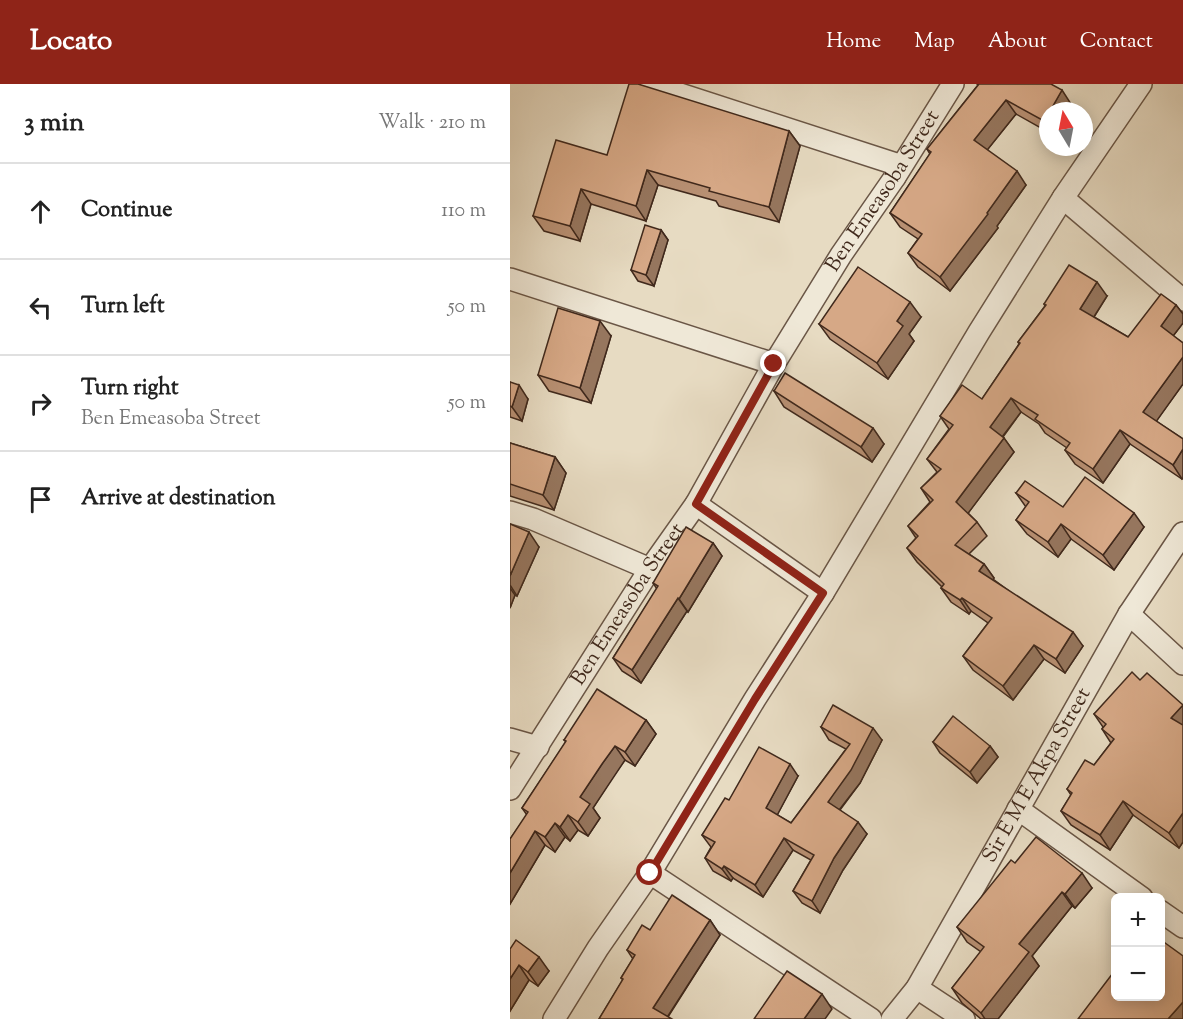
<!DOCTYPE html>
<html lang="en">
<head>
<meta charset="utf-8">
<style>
	body { margin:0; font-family:"Sorts Mill Goudy",serif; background:#f6f6f6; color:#222 }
	.controls { position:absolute; right:18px; bottom:18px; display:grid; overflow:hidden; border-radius:9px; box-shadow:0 3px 15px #0003 }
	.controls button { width:54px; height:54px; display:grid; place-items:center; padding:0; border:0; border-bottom:2px solid #e0e0e0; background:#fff; color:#222; font:30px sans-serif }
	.compass { position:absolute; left:529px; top:18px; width:54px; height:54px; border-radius:50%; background:#fff; box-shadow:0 3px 15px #0003; rotate:350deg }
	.stop { position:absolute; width:18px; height:18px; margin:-14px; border:4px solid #8f2418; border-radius:50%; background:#fff }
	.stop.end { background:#8f2418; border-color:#fff; box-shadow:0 2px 6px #0008 }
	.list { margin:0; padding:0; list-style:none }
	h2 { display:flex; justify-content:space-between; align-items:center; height:78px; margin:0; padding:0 24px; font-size:26px }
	h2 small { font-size:20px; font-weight:400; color:#767676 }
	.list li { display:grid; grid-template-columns:39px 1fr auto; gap:18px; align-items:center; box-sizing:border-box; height:96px; padding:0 24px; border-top:2px solid #e0e0e0 }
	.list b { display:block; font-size:22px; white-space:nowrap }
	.list p { margin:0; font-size:20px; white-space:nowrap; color:#767676 }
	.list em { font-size:20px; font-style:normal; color:#767676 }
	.icon { flex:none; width:33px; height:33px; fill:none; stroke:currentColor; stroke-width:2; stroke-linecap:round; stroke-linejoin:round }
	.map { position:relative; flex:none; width:673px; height:935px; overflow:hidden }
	header { display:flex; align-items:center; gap:36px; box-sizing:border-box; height:84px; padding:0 30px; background:#8f2418; color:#fff }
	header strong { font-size:28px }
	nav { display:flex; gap:33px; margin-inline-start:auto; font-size:21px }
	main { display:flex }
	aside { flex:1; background:#fff }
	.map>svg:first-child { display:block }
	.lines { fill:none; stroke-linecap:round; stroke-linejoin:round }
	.minor-casing { stroke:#6a5646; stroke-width:24 }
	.minor { stroke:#efe8d7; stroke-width:21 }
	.wall { fill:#b89073; stroke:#40291c; stroke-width:1.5 }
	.shaded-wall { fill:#96765e; stroke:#40291c; stroke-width:1.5 }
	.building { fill:#d6a886; stroke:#40291c; stroke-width:1.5 }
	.route { stroke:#8f2418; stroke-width:8 }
	.labels { text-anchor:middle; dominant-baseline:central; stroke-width:4.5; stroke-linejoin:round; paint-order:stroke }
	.street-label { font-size:21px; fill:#40291c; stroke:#efe8d7 }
</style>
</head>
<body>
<header>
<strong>Locato</strong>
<nav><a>Home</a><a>Map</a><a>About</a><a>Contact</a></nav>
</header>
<main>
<aside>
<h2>3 min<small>Walk · 210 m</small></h2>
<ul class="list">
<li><svg class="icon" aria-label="ahead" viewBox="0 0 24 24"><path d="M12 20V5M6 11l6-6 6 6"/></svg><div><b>Continue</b></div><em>110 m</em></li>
<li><svg class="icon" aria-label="left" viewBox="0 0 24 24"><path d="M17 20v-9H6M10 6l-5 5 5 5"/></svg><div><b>Turn left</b></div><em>50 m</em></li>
<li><svg class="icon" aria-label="right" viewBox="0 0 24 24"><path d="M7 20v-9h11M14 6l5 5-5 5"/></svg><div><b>Turn right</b><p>Ben Emeasoba Street</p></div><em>50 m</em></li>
<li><svg class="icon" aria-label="arrive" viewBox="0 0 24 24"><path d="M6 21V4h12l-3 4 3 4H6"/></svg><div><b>Arrive at destination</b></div></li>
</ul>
</aside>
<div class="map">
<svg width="673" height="935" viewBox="0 0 673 935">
	<rect width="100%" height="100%" fill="#e7dbc2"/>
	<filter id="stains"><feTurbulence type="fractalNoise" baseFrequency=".00333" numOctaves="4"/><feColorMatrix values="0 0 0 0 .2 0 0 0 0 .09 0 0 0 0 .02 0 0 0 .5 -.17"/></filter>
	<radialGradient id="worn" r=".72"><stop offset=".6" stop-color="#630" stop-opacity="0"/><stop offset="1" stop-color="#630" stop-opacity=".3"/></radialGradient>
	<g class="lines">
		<g class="minor-casing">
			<g id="minor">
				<path d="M139,0L389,81L385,93"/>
				<path d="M553,114L673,216"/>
				<path d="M0,195L264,280"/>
				<path d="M186,420L313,509"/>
				<path d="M0,428L23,435L140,485"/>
				<path d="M619,530L673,580"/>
				<path d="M0,655L28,663"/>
				<path id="s1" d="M0,705L140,485L186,420L264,280L331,171L385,93L443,0"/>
				<path d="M508,725L632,814"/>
				<path d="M140,789L361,935"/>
				<path d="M650,827L673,843"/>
				<path d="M407,904L454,935"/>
				<path d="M44,935L88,864L140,789L245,615L313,509L469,248L553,114L631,0"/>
				<path id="s2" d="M382,935L407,904L619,530L673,449"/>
			</g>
		</g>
		<use href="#minor" class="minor"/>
	</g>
	<g class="wall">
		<path d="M467,0H541L561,20L538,27V48L506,30L477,66L516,101L487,142L488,144L440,207L408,183L398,169L408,155L390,143L380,129L420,70L417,65L468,1Z"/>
		<path d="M279,47L290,62L269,138L209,122L206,117L148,101L136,137L81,120L70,157L34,147L23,132L97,71Z"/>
		<path d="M151,146L158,156L144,202L128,197L121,186Z"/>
		<path d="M597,212L584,233L618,253L666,221L673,230V239L663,252L673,259V300L646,337L673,355V394L672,395L620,360L593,399L565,380L555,366L557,364L535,349L529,340L511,328L493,353L504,368L458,429L467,438L477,452L459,470L474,480L484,494L483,495L573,562L555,589L534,575L503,616L463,586L453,572L478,539L461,527L459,530L441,518L431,504L432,503L407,478L397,464L406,454L398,442L420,418L411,404L427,388L417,375L439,345L430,332L472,315L509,260L508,258L535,222L534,220Z"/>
		<path d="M411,233L399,250L404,257L378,295L320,255L309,240Z"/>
		<path d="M101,252L81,319L39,307L28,291Z"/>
		<path d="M0,298L18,315L12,337L0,333Z"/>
		<path d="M264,307L374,360L362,378L274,323Z"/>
		<path d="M0,359L45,373L56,389L44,426L0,412Z"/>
		<path d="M506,409L553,423L634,443L604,486L561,455L548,473L517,450L506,436L516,423Z"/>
		<path d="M0,440L29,463L7,512L5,511L0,524Z"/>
		<path d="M203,459L212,472L178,528L177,527L131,599L112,587L103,574L147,505L143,499Z"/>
		<path d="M630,596L673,621V758L669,764L623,731L600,766L561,741L551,727L561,711L557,705L584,681L601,659L592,645L593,643L584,630Z"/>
		<path d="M136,636L146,650L125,682L115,676L102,694L83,724L90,734L78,752L68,746L60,757L55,753L45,768L35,761L0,820V755L17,731L12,724L56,658L54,656Z"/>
		<path d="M311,643L372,656L350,699L330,726L357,750L333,786L310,829L292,819L283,807L301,776L283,766L253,813L223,794L221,797L203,787L195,774L201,763L192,751L219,716L288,692L267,731L281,739L336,665L319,656Z"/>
		<path d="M423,658L480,662L488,673L467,699L430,669Z"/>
		<path d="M505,779L582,804L565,824L562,822L522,872L529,882L488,935H471L452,919L442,904L471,868L457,858L447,843Z"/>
		<path d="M200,836L210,851L158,933L89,935L113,896L111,894L123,875L117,866L140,846Z"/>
		<path d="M0,865L39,887L28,902L19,896L0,927Z"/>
	</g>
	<g class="shaded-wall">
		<path d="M552,6L561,20L557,27H540Z"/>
		<path d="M496,16L506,30L474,70L464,56Z"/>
		<path d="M538,30V43L534,37Z"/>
		<path d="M279,47L290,62L269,138L259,123Z"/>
		<path d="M137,86L148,101L136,137L126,122Z"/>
		<path d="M507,87L516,101L487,142L488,144L440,207L430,193Z"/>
		<path d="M71,105L81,120L70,157L60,142Z"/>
		<path d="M151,146L158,156L144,202L136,191Z"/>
		<path d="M587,198L597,212L580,239L570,225Z"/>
		<path d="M400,218L411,233L399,250L404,257L378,295L367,279L387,237Z"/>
		<path d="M666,221L673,230V239L660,256L651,242Z"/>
		<path d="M90,237L101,252L81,319L70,304Z"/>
		<path d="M673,273V300L643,342L633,328Z"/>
		<path d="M9,301L18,315L12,337L2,323Z"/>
		<path d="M501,314L511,328L489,357L480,343Z"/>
		<path d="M363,344L374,360L362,378L351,363Z"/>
		<path d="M610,346L620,360L593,399L583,385Z"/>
		<path d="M494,354L504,368L456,432L446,418Z"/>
		<path d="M673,365V394L672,395L663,381Z"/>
		<path d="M45,373L56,389L44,426L33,411Z"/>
		<path d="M624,429L634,443L604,486L593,471Z"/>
		<path d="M551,440L561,455L548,473L538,458Z"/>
		<path d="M19,448L29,463L7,512L0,501V492Z"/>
		<path d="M203,459L212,472L178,528L169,515Z"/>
		<path d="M474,480L484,494L479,501L469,487Z"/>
		<path d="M0,504L5,511L0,524Z"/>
		<path d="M168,514L177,527L131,599L122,586Z"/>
		<path d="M452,514L461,527L459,530L450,516Z"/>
		<path d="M563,548L573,562L555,589L546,575Z"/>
		<path d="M524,561L534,575L503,616L493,602Z"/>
		<path d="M673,621V647L661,634Z"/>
		<path d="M136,636L146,650L125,682L115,668Z"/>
		<path d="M363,644L372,656L350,699L326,730L318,718Z"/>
		<path d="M105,662L115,676L83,724L90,734L78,752L68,738L70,713L92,680Z"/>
		<path d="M480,662L488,673L467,699L460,688Z"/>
		<path d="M280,680L288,692L264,737L256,724Z"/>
		<path d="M613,717L623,731L600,766L590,751Z"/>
		<path d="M673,729V758L669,764L659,749Z"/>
		<path d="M58,731L68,746L60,757L50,743Z"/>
		<path d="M348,738L357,750L333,786L310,829L302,817L324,774Z"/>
		<path d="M45,739L55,753L45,768L35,753Z"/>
		<path d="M25,747L35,761L0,820V789Z"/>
		<path d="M274,754L283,766L253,813L245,801Z"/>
		<path d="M214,782L223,794L221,797L212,785Z"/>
		<path d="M572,789L582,804L565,824L555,810Z"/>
		<path d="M552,808L562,822L522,872L529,882L488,935H475L471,929L509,860Z"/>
		<path d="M200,836L210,851L156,935L143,924Z"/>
		<path d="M29,873L39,887L28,902L18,888Z"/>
		<path d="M9,881L19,896L0,927V895Z"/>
		<path d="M312,910L322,925L315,935H294Z"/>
		<path d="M673,918V935H658Z"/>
	</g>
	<g class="building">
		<path d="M119,0H128L279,47L259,123L199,107L200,104L137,86L126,122L71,105L60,142L23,132L46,56L97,71Z"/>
		<path d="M469,0H541L552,6L540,27H538V30L534,37L496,16L464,56L507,87L477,129L478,130L430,193L398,169L412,150L380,129L421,68L417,65Z"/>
		<path d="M135,141L151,146L136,191L121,186Z"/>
		<path d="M559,181L587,198L570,225L618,253L651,210L666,221L651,242L673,259V273L633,328L673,355V365L663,381L610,346L583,385L555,366L560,359L525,335L528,331L501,314L480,343L494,354L446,418L467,438L445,461L474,480L469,487L563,548L546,575L524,561L493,602L453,572L482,534L452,514L450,516L431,504L434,500L397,464L408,452L398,442L423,416L411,404L431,385L417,375L443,341L430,332L452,301L472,315L510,259L508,258L536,221L534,220Z"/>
		<path d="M348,183L400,218L387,237L393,242L367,279L309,240Z"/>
		<path d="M48,224L90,237L70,304L28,291Z"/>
		<path d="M275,289L363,344L351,363L264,307Z"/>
		<path d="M0,298L9,301L2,323L0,322Z"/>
		<path d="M0,359L45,373L33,411L0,400Z"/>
		<path d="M575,393L624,429L593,471L551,440L538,458L506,436L519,418L506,409L515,397L553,423Z"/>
		<path d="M0,440L19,448L0,492Z"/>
		<path d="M176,443L203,459L169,515L168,514L122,586L103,574L148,502L143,499Z"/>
		<path d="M622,588L630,596L637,589L673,621L661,634L673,641V729L659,749L613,717L590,751L551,727L562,709L557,705L575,676L584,681L604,655L592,645L596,640L584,630Z"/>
		<path d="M87,605L136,636L115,668L105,662L92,680L70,713L80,720L68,738L58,731L50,743L45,739L35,753L25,747L0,789V755L18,728L12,724L56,657L54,656Z"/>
		<path d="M323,621L363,644L341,686L318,718L348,738L324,774L302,817L283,807L304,771L274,754L245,801L214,782L212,785L195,774L205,758L192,751L215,714L219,716L249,663L280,680L256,724L281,739L340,660L311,643Z"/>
		<path d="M443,632L480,662L460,688L423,658Z"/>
		<path d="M526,753L572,789L555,810L552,808L509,860L519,868L471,929L442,904L474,863L447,843L501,776L505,779Z"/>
		<path d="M162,811L200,836L143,924L162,935H89L113,895L111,894L125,871L117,866L132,841L140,846Z"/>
		<path d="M6,856L29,873L18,888L9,881L0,895V865Z"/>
		<path d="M651,856L673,872V918L658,935H568L606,885V912H651Z"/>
		<path d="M277,887L312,910L294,935H244Z"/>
	</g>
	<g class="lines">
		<path class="route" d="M140,789L245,615L313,509L186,420L264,280"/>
	</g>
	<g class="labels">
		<g class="street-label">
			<text stroke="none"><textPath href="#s1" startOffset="705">Ben Emeasoba Street</textPath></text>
			<text stroke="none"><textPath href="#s1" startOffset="219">Ben Emeasoba Street</textPath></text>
			<text stroke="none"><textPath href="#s2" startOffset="284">Sir E M E Akpa Street</textPath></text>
		</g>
	</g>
	<rect width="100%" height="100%" filter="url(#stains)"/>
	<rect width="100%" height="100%" fill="url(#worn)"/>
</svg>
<div class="controls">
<button>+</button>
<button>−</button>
</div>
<svg class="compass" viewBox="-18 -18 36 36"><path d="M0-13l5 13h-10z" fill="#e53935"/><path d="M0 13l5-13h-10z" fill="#767676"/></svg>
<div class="stop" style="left:140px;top:789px"></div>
<div class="stop end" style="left:264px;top:280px"></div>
</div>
</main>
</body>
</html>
